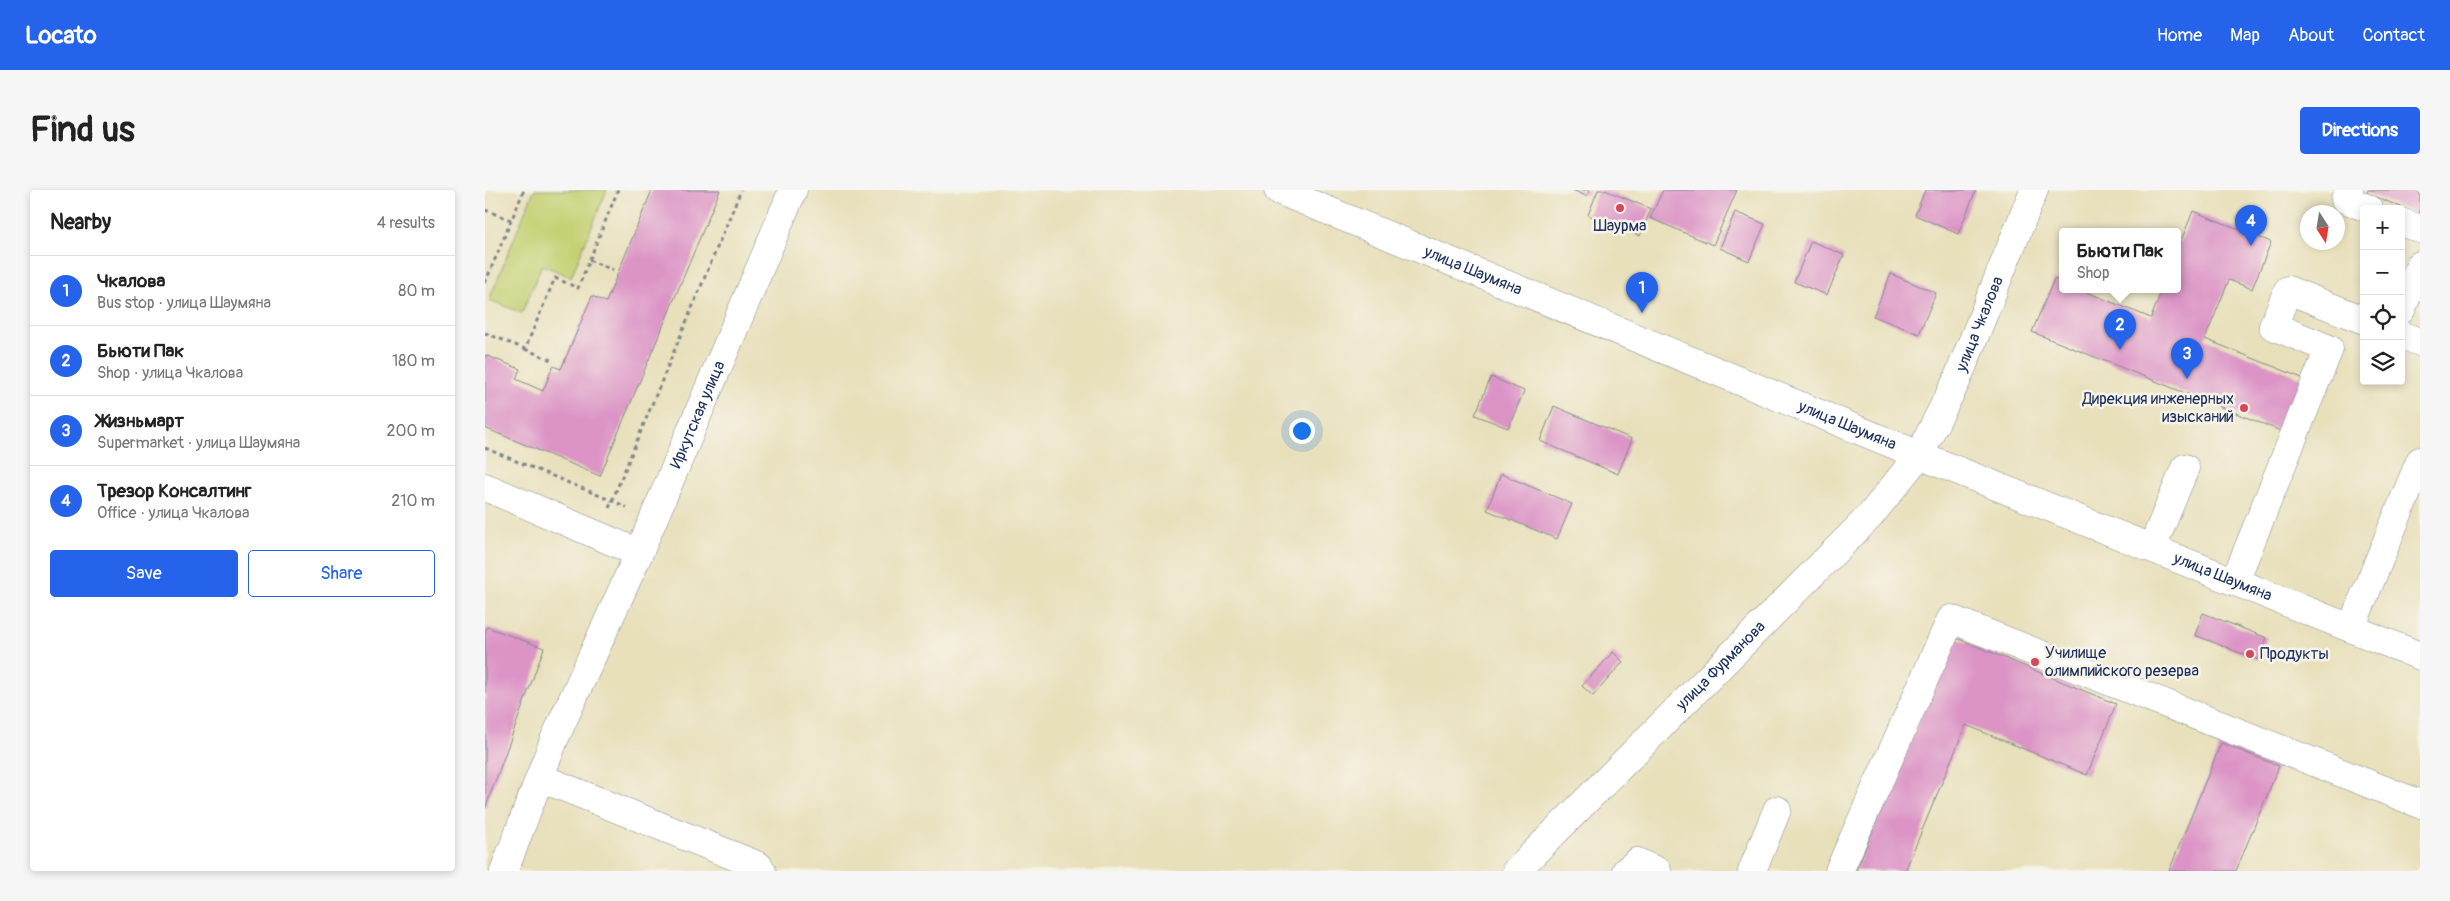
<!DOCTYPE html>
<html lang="en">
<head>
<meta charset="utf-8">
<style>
	body { margin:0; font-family:Pangolin,sans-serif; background:#f6f6f6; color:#222 }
	.controls { position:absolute; right:15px; top:15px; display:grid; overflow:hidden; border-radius:5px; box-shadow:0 2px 8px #0003 }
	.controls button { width:45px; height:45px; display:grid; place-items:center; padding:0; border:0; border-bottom:1px solid #e0e0e0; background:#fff; color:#222; font:25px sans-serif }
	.compass { position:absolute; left:1815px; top:15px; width:45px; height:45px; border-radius:50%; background:#fff; box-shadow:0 2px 8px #0003; rotate:168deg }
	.you { position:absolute; left:816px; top:240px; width:18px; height:18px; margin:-12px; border:4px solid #fff; border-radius:50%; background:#1a73e8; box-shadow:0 0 0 8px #1a73e833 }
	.badge { display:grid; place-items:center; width:32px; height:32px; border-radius:50%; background:#2563eb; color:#fff; font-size:16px; font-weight:700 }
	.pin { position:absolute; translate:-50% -41px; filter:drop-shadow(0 1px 2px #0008) }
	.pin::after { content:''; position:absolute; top:26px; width:18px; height:15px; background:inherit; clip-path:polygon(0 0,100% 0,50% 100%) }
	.popup { position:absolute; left:1574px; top:38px; width:122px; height:65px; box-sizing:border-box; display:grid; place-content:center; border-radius:5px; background:#fff; filter:drop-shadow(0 1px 4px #0005); font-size:16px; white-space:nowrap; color:#767676 }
	.popup b { font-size:19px; color:#222 }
	.popup::after { content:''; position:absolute; left:50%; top:100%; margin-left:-10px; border:10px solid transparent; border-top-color:#fff }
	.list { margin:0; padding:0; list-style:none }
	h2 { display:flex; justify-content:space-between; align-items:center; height:65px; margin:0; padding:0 20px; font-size:21px }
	h2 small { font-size:16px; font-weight:400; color:#767676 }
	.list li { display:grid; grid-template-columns:32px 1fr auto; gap:15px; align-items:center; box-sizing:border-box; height:70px; padding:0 20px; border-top:1px solid #e0e0e0 }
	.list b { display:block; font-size:19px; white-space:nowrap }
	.list p { margin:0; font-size:16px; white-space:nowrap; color:#767676 }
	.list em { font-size:16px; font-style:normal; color:#767676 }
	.actions { display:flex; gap:10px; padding:15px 20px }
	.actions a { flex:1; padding:11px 0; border:1px solid #2563eb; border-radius:5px; text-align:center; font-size:18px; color:#2563eb }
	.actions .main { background:#2563eb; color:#fff }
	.icon { flex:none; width:28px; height:28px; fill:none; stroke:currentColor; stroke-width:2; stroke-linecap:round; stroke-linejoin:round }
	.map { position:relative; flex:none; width:1935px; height:681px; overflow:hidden; border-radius:5px }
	header { display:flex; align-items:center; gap:30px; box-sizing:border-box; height:70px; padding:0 25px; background:#2563eb; color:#fff }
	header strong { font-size:24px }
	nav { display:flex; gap:28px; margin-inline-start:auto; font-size:18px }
	.intro { display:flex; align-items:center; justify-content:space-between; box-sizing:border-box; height:120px; padding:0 30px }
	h1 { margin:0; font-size:35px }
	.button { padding:12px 22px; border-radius:5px; background:#2563eb; color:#fff; font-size:18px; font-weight:700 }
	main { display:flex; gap:30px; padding:0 30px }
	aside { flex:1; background:#fff; border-radius:5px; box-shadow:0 2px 8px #0003 }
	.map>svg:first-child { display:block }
	.green { fill:#c4d071; stroke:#708068 }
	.building { fill:#dc94c6 }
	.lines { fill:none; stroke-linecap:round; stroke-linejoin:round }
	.minor-casing { stroke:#82888c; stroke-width:29 }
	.path { stroke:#82888c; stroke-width:3; stroke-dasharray:4 4; stroke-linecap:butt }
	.minor { stroke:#fff; stroke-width:28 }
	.poi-dot { fill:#d1495b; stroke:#f7f3e8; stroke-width:2 }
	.labels { text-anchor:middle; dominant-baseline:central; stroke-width:5; stroke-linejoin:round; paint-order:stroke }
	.poi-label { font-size:16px; fill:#1b2f5e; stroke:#f7f3e8; text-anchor:start }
	.street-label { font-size:16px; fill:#1b2f5e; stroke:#f7f3e8 }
</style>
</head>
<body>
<header>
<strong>Locato</strong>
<nav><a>Home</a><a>Map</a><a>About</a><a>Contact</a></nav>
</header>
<div class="intro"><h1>Find us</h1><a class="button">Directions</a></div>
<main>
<aside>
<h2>Nearby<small>4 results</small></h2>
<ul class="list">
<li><span class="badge">1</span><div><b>Чкалова</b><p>Bus stop · улица Шаумяна</p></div><em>80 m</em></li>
<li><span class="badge">2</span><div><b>Бьюти Пак</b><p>Shop · улица Чкалова</p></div><em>180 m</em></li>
<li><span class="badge">3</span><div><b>Жизньмарт</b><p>Supermarket · улица Шаумяна</p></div><em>200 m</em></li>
<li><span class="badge">4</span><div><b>Трезор Консалтинг</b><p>Office · улица Чкалова</p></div><em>210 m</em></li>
</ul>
<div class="actions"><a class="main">Save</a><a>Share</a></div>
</aside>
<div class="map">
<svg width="1935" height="681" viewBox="0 0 1935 681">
	<rect width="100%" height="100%" fill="#f7f3e8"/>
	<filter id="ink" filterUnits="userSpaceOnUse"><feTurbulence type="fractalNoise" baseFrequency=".02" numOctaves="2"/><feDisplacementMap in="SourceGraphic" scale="10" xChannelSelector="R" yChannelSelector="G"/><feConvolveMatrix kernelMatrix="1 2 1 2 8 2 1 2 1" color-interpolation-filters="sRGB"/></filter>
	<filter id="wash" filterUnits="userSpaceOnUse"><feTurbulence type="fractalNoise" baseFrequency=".0096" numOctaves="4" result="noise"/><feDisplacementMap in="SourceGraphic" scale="20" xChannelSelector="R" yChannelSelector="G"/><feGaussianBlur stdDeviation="1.12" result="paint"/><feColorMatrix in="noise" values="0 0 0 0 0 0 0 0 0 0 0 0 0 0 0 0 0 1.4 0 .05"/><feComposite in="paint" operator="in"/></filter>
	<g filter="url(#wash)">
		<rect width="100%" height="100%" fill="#e8e0bb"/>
		<path class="green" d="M49,0H122L86,87L57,75L37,123L4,110Z"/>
		<g id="blocks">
			<g class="building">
				<path d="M167,0H235L115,286L0,238V165L35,179L31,189L58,201L68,176L76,179L107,106L121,112Z"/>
				<path d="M1087,0H1105L1102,6Z"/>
				<path d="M1113,0H1120L1166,19L1155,46L1103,25Z"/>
				<path d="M1178,0H1252L1228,55L1165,28Z"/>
				<path d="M1440,0H1491L1473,44L1430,25Z"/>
				<path d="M1883,0H1935V25L1882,3Z"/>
				<path d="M1708,21L1786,52L1767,99L1744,90L1720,149L1822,190L1801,243L1547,142L1569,89L1578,92V99H1594L1666,128L1677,99H1692V61Z"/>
				<path d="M1250,22L1280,34L1264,71L1235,58Z"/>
				<path d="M1326,51L1359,65L1342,105L1309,92Z"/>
				<path d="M1406,84L1451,103L1434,144L1388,126Z"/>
				<path d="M1006,187L1039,201L1023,238L990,225Z"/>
				<path d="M1069,216L1147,249L1133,284L1055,251Z"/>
				<path d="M1016,284L1087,314L1072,349L1002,320Z"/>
				<path d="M1718,423L1782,448L1773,470L1710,445Z"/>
				<path d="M2,437L59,458L0,619V443Z"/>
				<path d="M1469,447L1631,514L1602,585L1481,535L1420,681H1371Z"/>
				<path d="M1128,462L1138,472L1108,506L1097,496Z"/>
				<path d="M1736,553L1794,576L1751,681H1684Z"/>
			</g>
		</g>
	</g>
	<g filter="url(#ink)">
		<use href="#blocks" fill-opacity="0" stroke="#82888c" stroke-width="1"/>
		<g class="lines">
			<g class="minor-casing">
				<g id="minor">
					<path id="s1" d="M793,0L1434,265L1935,466"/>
					<path d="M1864,0L1860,9L1884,19"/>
					<path d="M1916,32L1935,39"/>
					<path d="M1916,120L1935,75"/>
					<path d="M1916,145L1935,152"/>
					<path d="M0,297L154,363"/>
					<path d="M1667,358L1700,278"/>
					<path d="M1750,391L1844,159L1788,136L1803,100L1879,130"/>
					<path d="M1866,438L1935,271"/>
					<path d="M56,588L274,676L277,681"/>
					<path id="s2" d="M19,681L69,550L154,363L308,0"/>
					<path id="s3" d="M1031,681L1385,326L1434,265L1471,192L1549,0"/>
					<path d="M1141,681L1152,672L1172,681"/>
					<path d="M1267,681L1292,620"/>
					<path d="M1354,681L1466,429L1935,614"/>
				</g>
			</g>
			<g class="path">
				<path d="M0,20L26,30"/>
				<path d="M104,70L128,80"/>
				<path d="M0,93L39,0"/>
				<path d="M0,143L40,159L70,88L93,98L133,0"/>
				<path d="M40,159L66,170"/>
				<path d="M0,258L142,317"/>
				<path d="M124,318L256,0"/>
			</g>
			<use href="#minor" class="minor"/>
		</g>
	</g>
	<g class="poi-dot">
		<circle cx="1135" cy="18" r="5"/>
		<circle cx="1759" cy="218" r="5"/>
		<circle cx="1765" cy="464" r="5"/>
		<circle cx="1550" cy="472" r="5"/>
	</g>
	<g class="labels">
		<g class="poi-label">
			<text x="1135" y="36" text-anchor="middle">Шаурма</text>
			<text x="1749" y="209" text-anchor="end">Дирекция инженерных<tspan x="1749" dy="18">изысканий</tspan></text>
			<text x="1560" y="463">Училище<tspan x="1560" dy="18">олимпийского резерва</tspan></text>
			<text x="1775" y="464">Продукты</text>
		</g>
		<g class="street-label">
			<text stroke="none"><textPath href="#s1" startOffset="211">улица Шаумяна</textPath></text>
			<text stroke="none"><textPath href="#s3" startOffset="724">улица Чкалова</textPath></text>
			<text stroke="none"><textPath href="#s2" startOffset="496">Иркутская улица</textPath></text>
			<text stroke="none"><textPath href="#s1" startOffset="616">улица Шаумяна</textPath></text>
			<text stroke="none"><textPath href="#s1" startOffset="1021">улица Шаумяна</textPath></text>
			<text stroke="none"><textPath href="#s3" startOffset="290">улица Фурманова</textPath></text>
		</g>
	</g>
</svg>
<div class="controls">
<button>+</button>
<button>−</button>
<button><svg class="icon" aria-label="locate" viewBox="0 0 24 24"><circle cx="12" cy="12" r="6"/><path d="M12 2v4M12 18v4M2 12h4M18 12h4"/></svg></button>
<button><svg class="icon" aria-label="layers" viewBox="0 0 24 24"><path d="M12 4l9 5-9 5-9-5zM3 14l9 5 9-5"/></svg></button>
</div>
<svg class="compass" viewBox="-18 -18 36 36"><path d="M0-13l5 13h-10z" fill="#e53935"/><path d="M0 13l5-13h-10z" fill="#767676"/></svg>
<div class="you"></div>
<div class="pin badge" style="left:1157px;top:123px">1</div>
<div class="pin badge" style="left:1635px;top:160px">2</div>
<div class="popup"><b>Бьюти Пак</b>Shop</div>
<div class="pin badge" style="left:1702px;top:189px">3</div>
<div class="pin badge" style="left:1766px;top:56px">4</div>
</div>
</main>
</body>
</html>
